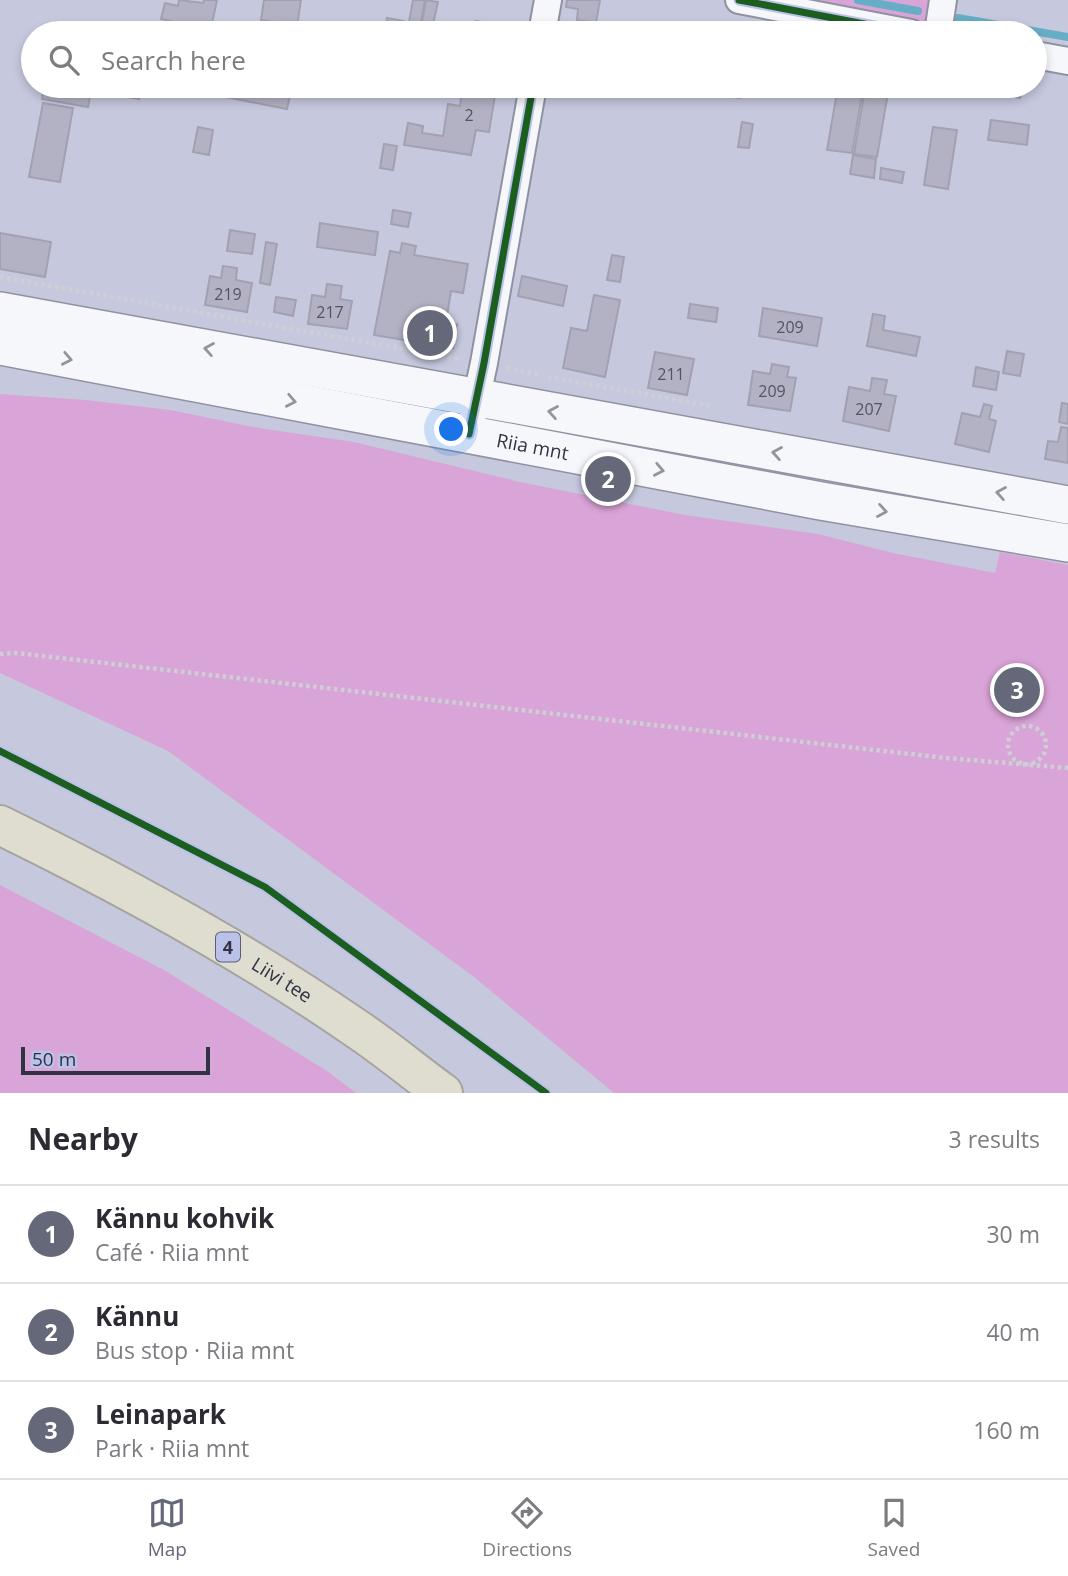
<!DOCTYPE html>
<html lang="en">
<head>
<meta charset="utf-8">
<style>
	body { margin:0; font-family:"Open Sans",sans-serif; background:#f7f7f7; color:#2b2b33 }
	.scale { position:absolute; left:21px; bottom:18px; width:189px; box-sizing:border-box; padding-left:7px; border:4px solid #303342; border-top:0; font-size:19px; line-height:24px; white-space:nowrap; color:#303342; -webkit-text-stroke:5px #bbc2e9; paint-order:stroke }
	.you { position:absolute; left:452px; top:430px; width:24px; height:24px; margin:-18px; border:5px solid #fff; border-radius:50%; background:#1a73e8; box-shadow:0 0 0 10px #1a73e833 }
	.badge { display:grid; place-items:center; width:46px; height:46px; border-radius:50%; background:#646879; color:#fff; font-size:23px; font-weight:700 }
	.pin { position:absolute; translate:-50% -50%; border:4px solid #fff; box-shadow:0 2px 7px #0006 }
	.list { margin:0; padding:0; list-style:none }
	h2 { display:flex; justify-content:space-between; align-items:center; height:91px; margin:0; padding:0 28px; font-size:30px }
	h2 small { font-size:23px; font-weight:400; color:#7c7c81 }
	.list li { display:grid; grid-template-columns:46px 1fr auto; gap:21px; align-items:center; box-sizing:border-box; height:98px; padding:0 28px; border-top:2px solid #e1e1e2 }
	.list b { display:block; font-size:26px; white-space:nowrap }
	.list p { margin:0; font-size:23px; white-space:nowrap; color:#7c7c81 }
	.list em { font-size:23px; font-style:normal; color:#7c7c81 }
	.icon { flex:none; width:38px; height:38px; fill:none; stroke:currentColor; stroke-width:2; stroke-linecap:round; stroke-linejoin:round }
	.map { position:relative; flex:none; width:1068px; height:1093px; overflow:hidden }
	.search { position:absolute; background:#fff; box-shadow:0 4px 10px #0003; left:21px; right:21px; top:21px; height:77px; display:flex; align-items:center; gap:18px; box-sizing:border-box; padding:0 24px; border-radius:38px; color:#7c7c81; font-size:26px }
	.sheet { height:385px; background:#fff }
	nav { display:flex; justify-content:space-around; align-items:center; box-sizing:border-box; height:98px; border-top:2px solid #e1e1e2; background:#fff; font-size:19px; color:#7c7c81 }
	nav a { display:grid; justify-items:center; gap:4px }
	nav .on { color:#646879 }
	.map>svg:first-child { display:block }
	.green { fill:#d9a4d7 }
	.lines { fill:none; stroke-linecap:round; stroke-linejoin:round }
	.stream { stroke:#65aec5; stroke-width:8 }
	.building { fill:#b3b2c4; stroke:#a2a1b1; stroke-width:2 }
	.street-casing { stroke:#9092a2; stroke-width:30 }
	.secondary-casing { stroke:#9092a2; stroke-width:40 }
	.highway-casing { stroke:#a6a49f; stroke-width:42 }
	.path { stroke:#cecfd6; stroke-width:4.5; stroke-dasharray:3.5 3.5; stroke-linecap:butt }
	.street { stroke:#f6f7fa; stroke-width:26 }
	.secondary { stroke:#f6f7fa; stroke-width:37 }
	.highway { stroke:#dfdcd0; stroke-width:38 }
	.cycleway-casing { stroke:#bbc2e9; stroke-width:11 }
	.cycleway { stroke:#1b5e20; stroke-width:7 }
	.oneway { stroke:#93959e }
	.labels { text-anchor:middle; dominant-baseline:central; stroke-width:6; stroke-linejoin:round; paint-order:stroke }
	.number-label { font-size:16px; fill:#525464 }
	.shield { fill:#bbc2e9; stroke:#5a5e74; stroke-width:2 }
	.shield-label { font-size:18px; font-weight:bold; fill:#303342 }
	.street-label { font-size:19px; fill:#303342; stroke:#bbc2e9 }
</style>
</head>
<body>
<div class="map">
<svg width="1068" height="1093" viewBox="0 0 1068 1093">
	<rect width="100%" height="100%" fill="#c6c9de"/>
	<g class="green">
		<path d="M775,0H930L927,25Z"/>
		<path d="M0,394L86,400L170,410L259,428L354,442L520,482L685,515L818,534L893,553L995,573L1000,552L1068,565V1093H614L474,977L168,751L0,673Z"/>
		<path d="M0,885L164,970L327,1071L356,1093H0Z"/>
	</g>
	<g class="lines">
		<g class="stream">
			<path d="M858,0L918,11"/>
			<path d="M958,18L1068,37"/>
		</g>
	</g>
	<g class="building">
		<path d="M179,0L203,3L204,0H217L210,33H196L197,27L161,19L165,3L178,6Z"/>
		<path d="M264,0H301L297,26L261,20Z"/>
		<path d="M413,0H425L419,33H407Z"/>
		<path d="M426,0L438,2L431,33H420Z"/>
		<path d="M567,0H600L596,23L577,20L578,9L566,7Z"/>
		<path d="M387,18L404,21L402,33H385Z"/>
		<path d="M476,21L499,25L497,33H474Z"/>
		<path d="M501,25L522,30L521,33H499Z"/>
		<path d="M696,26L724,29L723,33H695Z"/>
		<path d="M44,86L72,91L73,88L91,91L88,107L42,99Z"/>
		<path d="M114,86H142L139,99L112,94Z"/>
		<path d="M222,86H292L287,109L220,96Z"/>
		<path d="M712,86H742L740,98L710,94Z"/>
		<path d="M838,86L863,89L852,153L827,150Z"/>
		<path d="M894,86H931L929,97L893,91Z"/>
		<path d="M985,86H1022L1020,98L984,91Z"/>
		<path d="M865,89L888,93L877,157L854,154Z"/>
		<path d="M462,90L495,95L489,132L476,130L471,155L404,145L408,123L423,126L422,133L443,136L448,104L460,106Z"/>
		<path d="M43,103L73,108L60,182L29,177Z"/>
		<path d="M991,120L1029,125L1027,145L988,140Z"/>
		<path d="M742,122L753,124L749,148L738,147Z"/>
		<path d="M198,127L213,130L209,155L193,152Z"/>
		<path d="M933,127L957,130L948,189L924,185Z"/>
		<path d="M384,144L397,146L393,170L380,168Z"/>
		<path d="M853,155L876,159L874,178L850,174Z"/>
		<path d="M881,168L904,172L902,183L880,179Z"/>
		<path d="M393,210L411,213L408,227L391,224Z"/>
		<path d="M320,223L378,232L375,255L317,247Z"/>
		<path d="M230,230L255,234L252,254L227,251Z"/>
		<path d="M0,233L51,242L45,277L0,269Z"/>
		<path d="M266,242L277,244L270,285L260,283Z"/>
		<path d="M402,243L416,246L414,255L468,264L463,293L451,291L446,322L457,324L453,348L374,335L390,251L400,253Z"/>
		<path d="M612,255L624,257L620,282L607,280Z"/>
		<path d="M223,266L237,268L236,280L252,283L247,312L205,305L210,276L221,278Z"/>
		<path d="M522,276L567,286L563,306L518,296Z"/>
		<path d="M327,284L342,286L340,299L352,301L347,329L308,324L312,295L325,297Z"/>
		<path d="M594,295L620,300L605,377L563,368L571,328L587,331Z"/>
		<path d="M276,297L296,300L293,316L274,312Z"/>
		<path d="M690,304L718,308L716,322L688,318Z"/>
		<path d="M763,308L822,318L817,346L759,336Z"/>
		<path d="M873,314L885,316L883,330L920,337L916,356L867,346Z"/>
		<path d="M1007,351L1024,354L1020,376L1003,373Z"/>
		<path d="M655,352L694,359L687,395L648,388Z"/>
		<path d="M772,364L789,367L787,377L796,378L790,411L748,405L753,371L770,374Z"/>
		<path d="M976,367L999,372L996,390L973,386Z"/>
		<path d="M872,378L887,380L884,394L896,396L889,431L843,421L849,387L870,391Z"/>
		<path d="M1062,403L1068,404V424L1059,422Z"/>
		<path d="M984,404L992,406L989,419L996,421L989,452L955,444L962,413L980,417Z"/>
		<path d="M1061,427L1068,428V463L1045,459L1048,441L1058,442Z"/>
	</g>
	<g class="lines">
		<g class="street-casing">
			<g id="street">
				<path d="M739,0L911,33"/>
				<path d="M542,33L548,0"/>
				<path d="M938,33L943,0"/>
				<path d="M1035,55L1068,61"/>
				<path d="M469,434L484,363L533,86"/>
			</g>
		</g>
		<g class="secondary-casing">
			<g id="secondary">
				<path d="M0,311L1068,505"/>
				<path id="s1" d="M0,346L821,501L1068,543"/>
			</g>
		</g>
		<g class="highway-casing">
			<g id="highway">
				<path id="s2" d="M0,825C123,885 244,951 357,1029C387,1049 414,1072 443,1093"/>
			</g>
		</g>
		<g class="path">
			<path d="M0,277L461,359"/>
			<path d="M507,368L540,375"/>
			<path d="M548,377L712,406"/>
			<path d="M0,654L16,653L946,758L1068,768"/>
			<circle cx="1027" cy="745" r="19"/>
		</g>
		<use href="#street" class="street"/>
		<use href="#secondary" class="secondary"/>
		<use href="#highway" class="highway"/>
		<g class="cycleway-casing">
			<g id="cycleway">
				<path d="M739,0L911,33"/>
				<path d="M469,434L484,363L533,86"/>
				<path d="M0,751L265,887L546,1093"/>
			</g>
		</g>
		<use href="#cycleway" class="cycleway"/>
	</g>
	<defs><path id="oneway-chevron" d="M-2-3.5L2.5 0L-2 3.5" fill="none" stroke-width="1.6" stroke-linecap="round" stroke-linejoin="round" transform="scale(1.75)"/></defs>
	<g class="oneway">
		<use href="#oneway-chevron" transform="translate(209 349) rotate(-170)"/>
		<use href="#oneway-chevron" transform="translate(67 359) rotate(11)"/>
		<use href="#oneway-chevron" transform="translate(291 401) rotate(11)"/>
		<use href="#oneway-chevron" transform="translate(553 412) rotate(-170)"/>
		<use href="#oneway-chevron" transform="translate(777 453) rotate(-170)"/>
		<use href="#oneway-chevron" transform="translate(659 470) rotate(11)"/>
		<use href="#oneway-chevron" transform="translate(1001 493) rotate(-170)"/>
		<use href="#oneway-chevron" transform="translate(882 511) rotate(10)"/>
	</g>
	<g class="labels">
		<g class="number-label">
			<text x="469" y="115">2</text>
			<text x="228" y="294">219</text>
			<text x="330" y="312">217</text>
			<text x="790" y="327">209</text>
			<text x="671" y="374">211</text>
			<text x="772" y="391">209</text>
			<text x="869" y="409">207</text>
		</g>
		<rect class="shield" x="216" y="932.5" width="24" height="29" rx="5"/>
		<g class="shield-label">
			<text x="228" y="947">4</text>
		</g>
		<g class="street-label">
			<text stroke="none"><textPath href="#s1" startOffset="542">Riia mnt</textPath></text>
			<text stroke="none"><textPath href="#s2" startOffset="322">Liivi tee</textPath></text>
		</g>
	</g>
</svg>
<div class="scale">50 m</div>
<div class="you"></div>
<div class="pin badge" style="left:430px;top:333px">1</div>
<div class="pin badge" style="left:608px;top:479px">2</div>
<div class="pin badge" style="left:1017px;top:690px">3</div>
<div class="search"><svg class="icon" aria-label="search" viewBox="0 0 24 24"><circle cx="10" cy="10" r="6"/><path d="M15 15l6 6"/></svg>Search here</div>
</div>
<section class="sheet">
<h2>Nearby<small>3 results</small></h2>
<ul class="list">
<li><span class="badge">1</span><div><b>Kännu kohvik</b><p>Café · Riia mnt</p></div><em>30 m</em></li>
<li><span class="badge">2</span><div><b>Kännu</b><p>Bus stop · Riia mnt</p></div><em>40 m</em></li>
<li><span class="badge">3</span><div><b>Leinapark</b><p>Park · Riia mnt</p></div><em>160 m</em></li>
</ul>
</section>
<nav>
<a class="on"><svg class="icon" aria-label="map" viewBox="0 0 24 24"><path d="M3 6l6-2 6 2 6-2v14l-6 2-6-2-6 2zM9 4v14M15 6v14"/></svg>Map</a>
<a><svg class="icon" aria-label="directions" viewBox="0 0 24 24"><path d="M12 3l9 9-9 9-9-9zM9 14v-3h6M13 9l2 2-2 2"/></svg>Directions</a>
<a><svg class="icon" aria-label="saved" viewBox="0 0 24 24"><path d="M7 4h10v16l-5-4-5 4z"/></svg>Saved</a>
</nav>
</body>
</html>
